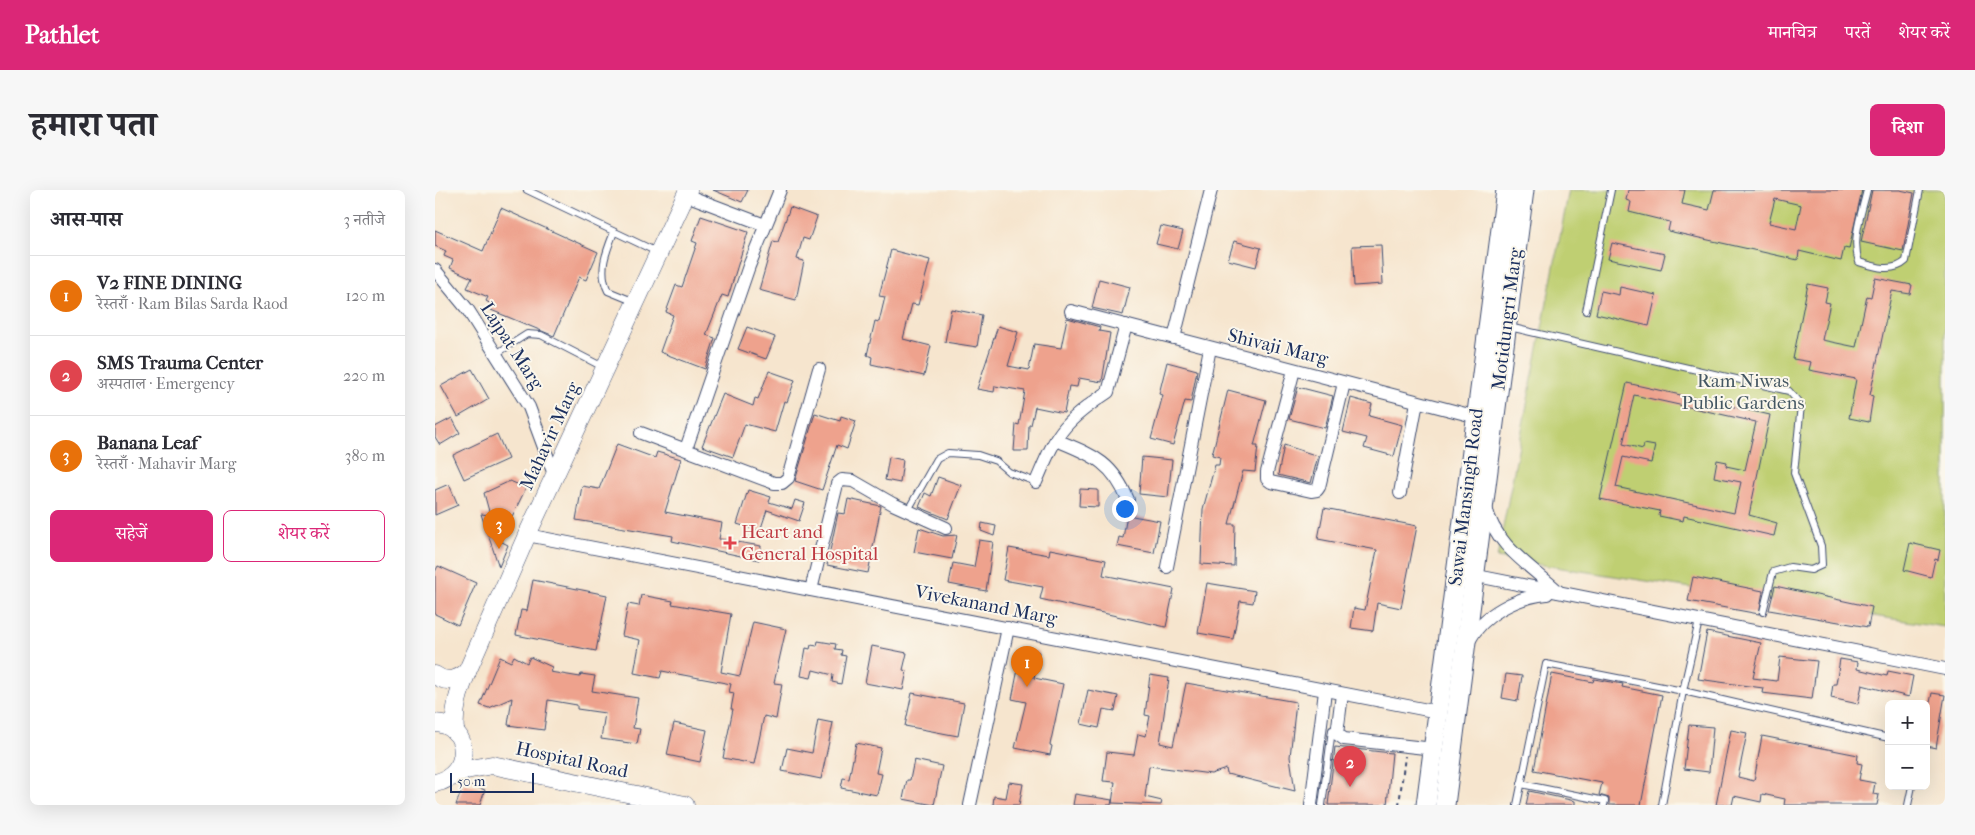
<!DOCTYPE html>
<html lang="hi">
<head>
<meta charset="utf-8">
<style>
	body { margin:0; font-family:"IM FELL French Canon","Noto Serif Devanagari",serif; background:#f7f7f7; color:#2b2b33 }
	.controls { position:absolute; right:15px; bottom:15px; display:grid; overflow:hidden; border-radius:8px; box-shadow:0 5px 20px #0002 }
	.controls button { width:45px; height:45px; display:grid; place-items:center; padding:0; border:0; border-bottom:1px solid #e1e1e2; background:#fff; color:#2b2b33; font:25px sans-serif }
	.scale { position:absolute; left:15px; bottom:12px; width:84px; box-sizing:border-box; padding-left:5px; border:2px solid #1b2f5e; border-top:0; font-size:14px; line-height:18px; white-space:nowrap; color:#1b2f5e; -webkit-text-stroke:4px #fbf7ec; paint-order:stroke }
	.you { position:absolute; left:689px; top:318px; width:18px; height:18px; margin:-12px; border:4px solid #fff; border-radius:50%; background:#1a73e8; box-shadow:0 0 0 8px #1a73e833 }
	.badge { display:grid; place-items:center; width:32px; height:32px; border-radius:50%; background:#db2777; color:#fff; font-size:16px; font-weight:700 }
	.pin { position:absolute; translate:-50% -41px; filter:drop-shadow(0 1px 2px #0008) }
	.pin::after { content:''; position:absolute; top:26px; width:18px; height:15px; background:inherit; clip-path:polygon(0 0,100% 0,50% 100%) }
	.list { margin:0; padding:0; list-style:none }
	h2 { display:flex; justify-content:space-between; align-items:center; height:65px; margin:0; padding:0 20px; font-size:21px }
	h2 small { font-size:16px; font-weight:400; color:#7c7c81 }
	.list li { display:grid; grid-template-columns:32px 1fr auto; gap:15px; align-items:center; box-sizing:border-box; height:80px; padding:0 20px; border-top:1px solid #e1e1e2 }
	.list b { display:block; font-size:19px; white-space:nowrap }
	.list p { margin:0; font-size:16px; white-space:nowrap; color:#7c7c81 }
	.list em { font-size:16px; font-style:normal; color:#7c7c81 }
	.actions { display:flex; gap:10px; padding:15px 20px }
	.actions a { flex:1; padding:11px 0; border:1px solid #db2777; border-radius:8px; text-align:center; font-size:18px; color:#db2777 }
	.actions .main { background:#db2777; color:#fff }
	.map { position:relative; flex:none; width:1510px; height:615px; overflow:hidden; border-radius:8px }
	header { display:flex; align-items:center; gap:30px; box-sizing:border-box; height:70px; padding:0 25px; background:#db2777; color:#fff }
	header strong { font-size:24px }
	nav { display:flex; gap:28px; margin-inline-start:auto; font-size:18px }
	.intro { display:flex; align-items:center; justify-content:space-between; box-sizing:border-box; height:120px; padding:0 30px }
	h1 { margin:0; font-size:35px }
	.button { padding:12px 22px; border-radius:8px; background:#db2777; color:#fff; font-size:18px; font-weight:700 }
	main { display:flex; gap:30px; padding:0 30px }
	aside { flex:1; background:#fff; border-radius:8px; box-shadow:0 5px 20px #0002 }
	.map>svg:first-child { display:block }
	.green { fill:#bfcf72; stroke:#6d7f68 }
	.building { fill:#eea28d; fill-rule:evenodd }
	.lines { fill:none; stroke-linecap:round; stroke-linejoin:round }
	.lane-casing { stroke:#3c4a6f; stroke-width:8 }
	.street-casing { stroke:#3c4a6f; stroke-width:14 }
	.secondary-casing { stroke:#3c4a6f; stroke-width:19 }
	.primary-casing { stroke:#3c4a6f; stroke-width:21 }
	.path { stroke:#3c4a6f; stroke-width:2; stroke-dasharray:4 4; stroke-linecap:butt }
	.lane { stroke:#fff; stroke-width:6 }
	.street { stroke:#fff; stroke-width:12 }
	.secondary { stroke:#fff; stroke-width:18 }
	.primary { stroke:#fff; stroke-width:19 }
	.health-dot { fill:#e0444e; stroke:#fbf7ec; stroke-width:2 }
	.labels { text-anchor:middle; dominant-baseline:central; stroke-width:4; stroke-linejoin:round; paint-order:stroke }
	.street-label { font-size:19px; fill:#1b2f5e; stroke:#fbf7ec }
	.park-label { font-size:19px; fill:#445763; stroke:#fbf7ec }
	.health-label { font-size:19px; fill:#be3a42; stroke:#fbf7ec; text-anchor:start }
</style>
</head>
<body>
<header>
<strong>Pathlet</strong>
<nav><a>मानचित्र</a><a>परतें</a><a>शेयर करें</a></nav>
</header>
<div class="intro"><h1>हमारा पता</h1><a class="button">दिशा</a></div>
<main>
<aside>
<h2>आस-पास<small>3 नतीजे</small></h2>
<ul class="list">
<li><span class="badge" style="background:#e8710a">1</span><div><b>V2 FINE DINING</b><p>रेस्तराँ · Ram Bilas Sarda Raod</p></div><em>120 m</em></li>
<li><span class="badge" style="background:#e0444e">2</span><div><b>SMS Trauma Center</b><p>अस्पताल · Emergency</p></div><em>220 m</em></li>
<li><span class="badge" style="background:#e8710a">3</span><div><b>Banana Leaf</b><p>रेस्तराँ · Mahavir Marg</p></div><em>380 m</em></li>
</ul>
<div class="actions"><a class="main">सहेजें</a><a>शेयर करें</a></div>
</aside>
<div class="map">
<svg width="1510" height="615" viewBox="0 0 1510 615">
	<rect width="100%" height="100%" fill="#fbf7ec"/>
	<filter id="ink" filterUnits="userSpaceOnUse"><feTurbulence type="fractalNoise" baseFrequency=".02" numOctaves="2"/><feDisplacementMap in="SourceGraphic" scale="10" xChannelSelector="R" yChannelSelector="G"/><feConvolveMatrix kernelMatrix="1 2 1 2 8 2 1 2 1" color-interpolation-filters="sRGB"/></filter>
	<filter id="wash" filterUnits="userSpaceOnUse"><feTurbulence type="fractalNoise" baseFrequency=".0096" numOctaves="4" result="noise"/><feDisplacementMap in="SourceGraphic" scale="20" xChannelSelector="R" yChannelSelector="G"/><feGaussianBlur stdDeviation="1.12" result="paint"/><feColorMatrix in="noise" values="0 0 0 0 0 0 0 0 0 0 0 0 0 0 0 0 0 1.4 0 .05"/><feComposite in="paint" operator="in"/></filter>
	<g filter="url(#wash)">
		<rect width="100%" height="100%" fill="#f6e5ce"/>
		<path class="green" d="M1134,0H1510V437L1062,368Z"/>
		<g id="blocks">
			<g class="building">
				<path d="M278,0H313L307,12Z"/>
				<path d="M1193,0H1250L1247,14L1274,20L1279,0H1427L1414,59L1409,58L1406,71L1364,61L1363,70L1233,41L1235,32L1194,22L1196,12L1191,10ZM1340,9L1366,15L1361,39L1334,33Z"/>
				<path d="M1437,0H1465L1479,3L1468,61L1426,52Z"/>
				<path d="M355,17L382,27L374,50L368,48L362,69L369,71L361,110L324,100L338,51L343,52Z"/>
				<path d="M66,18L163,62L151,90L144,87L119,146L56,120V114L51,111L53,107L32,98L37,88L15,78L18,70L9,66L11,61L0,56V40L48,61Z"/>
				<path d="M266,26L313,42L293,107L287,105L271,145L280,148L270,179L225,162L238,125L231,122L241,95L247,97L262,53L257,51Z"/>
				<path d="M726,36L748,41L743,59L721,54Z"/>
				<path d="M799,51L826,58L821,77L793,70Z"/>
				<path d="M1177,53L1230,64L1226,80L1173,69Z"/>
				<path d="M946,55L948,94L919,96L917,56Z"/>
				<path d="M456,60L495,70L483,115L477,114L468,149L496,156L489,186L436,174L437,167L432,165L440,131L444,132L450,107L444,106Z"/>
				<path d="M1440,88L1477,95L1475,104L1457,101L1435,205L1438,206L1434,232L1414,228L1421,189L1374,180L1376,172L1358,169L1373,94L1393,98L1390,112L1395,113L1387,150L1421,157L1432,106L1436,107Z"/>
				<path d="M664,89L695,97L688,125L657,118Z"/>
				<path d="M1185,97L1221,105L1214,136L1161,124L1166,101L1184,105Z"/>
				<path d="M516,119L547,125L542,157L510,152Z"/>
				<path d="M632,128L665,137L664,141L675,143L667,192L644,188L642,197L634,196L629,223L600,217L596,235H594L593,261H579L581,234L584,235L590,201L560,196L559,202L542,199L563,136L583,142L573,176L594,180L599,154L626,158Z"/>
				<path d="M312,137L340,147L331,169L303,159Z"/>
				<path d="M732,172L762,180L756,212L750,211L738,255L716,249L728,205L724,204Z"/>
				<path d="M37,179L54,209L23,227L6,196Z"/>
				<path d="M334,181L360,190L352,212L349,211L340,242L310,234L298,267L267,256L288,204L318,216L320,208L323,209Z"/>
				<path d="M1192,193L1335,225L1314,325L1342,333L1339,346L1249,326L1248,331L1224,326L1225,321L1165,309ZM1199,205L1321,232L1310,280L1291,276L1292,272L1282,270L1279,287L1306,292L1299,323L1181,297L1188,267L1216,273L1220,256L1209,254L1208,259L1188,254Z"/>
				<path d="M863,197L898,206L890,238L854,229Z"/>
				<path d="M793,200L831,210L819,256H823L820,282L808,281L794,334H800L799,376L766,374L768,319L780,275H784L785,267L777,265Z"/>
				<path d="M916,208L937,214L934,226L967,235L959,266L929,258L932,248L908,242Z"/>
				<path d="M380,223L405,231L406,226L421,231L412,259L402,255L387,300L360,291Z"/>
				<path d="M17,228L25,243L5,255L0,247V237Z"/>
				<path d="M62,244L73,269L29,289L18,265Z"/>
				<path d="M182,254L220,268L222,262L246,269L230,322L287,333L284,349L326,356L324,370L237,351L238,346L141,330L147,296L164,299Z"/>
				<path d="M849,255L883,266L876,293L843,285Z"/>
				<path d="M454,267L468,270L465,293L450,290Z"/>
				<path d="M707,267L737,270L733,307L704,304Z"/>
				<path d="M503,287L526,295L513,329L484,317L490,303L496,306Z"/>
				<path d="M75,291L91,298L65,351L73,355L64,377L46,324L55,325L49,303Z"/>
				<path d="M14,294L23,315L0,325V300Z"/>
				<path d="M645,299L663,300V317L644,316Z"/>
				<path d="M313,300L336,307L334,312L357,319L360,310L370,313L364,331L332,320L325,341L302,334Z"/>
				<path d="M413,309L446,316L433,383L392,375L403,323L410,324Z"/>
				<path d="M889,318L982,336L966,418L942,413L938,441L916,438L919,418L930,420L942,360L883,349Z"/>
				<path d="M692,325L725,331L719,363L682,356L684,347L688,348Z"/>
				<path d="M547,333L561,336L559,346L546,341Z"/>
				<path d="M484,338L508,346L522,345L517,369L479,362Z"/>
				<path d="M544,350L558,352L551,401L514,394L518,373L539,377Z"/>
				<path d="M1475,353L1505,360L1503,370L1500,369L1496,387L1469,380Z"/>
				<path d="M574,358L614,365L615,359L671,370L668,385L739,399L731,437L605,409L608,397L568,390Z"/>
				<path d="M3,376L41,393L23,435L0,424V382Z"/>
				<path d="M1258,387L1328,401L1324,424L1253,411Z"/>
				<path d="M98,390L172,405L161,461L81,445L86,420L92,421Z"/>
				<path d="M772,393L820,401L818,413L805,411L798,449L763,443Z"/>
				<path d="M1340,396L1437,417L1433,437L1334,420Z"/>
				<path d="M206,405L238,411L237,414L296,424L286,482L305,486L318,432L351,439L339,493L347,494L341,529L329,526L319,574L288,568L298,519H296L299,503L294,502L296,494L227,481L225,488L199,483L205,450L187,446L193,414L204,416Z"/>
				<path d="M1272,442L1326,453L1318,488L1342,491L1345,467L1382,471L1377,509L1327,503L1328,498L1263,489Z"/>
				<path d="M383,451L401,454L400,459L407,460L406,465L411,466L406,494L397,492L398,485L378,480L376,488L366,486L371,458L375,459L376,455L382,456Z"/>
				<path d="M437,456L472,463L468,480L472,481L468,500L430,493Z"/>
				<path d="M587,459L604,462L599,488L628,494L615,555L617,556L615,565L580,558L591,512L577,509Z"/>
				<path d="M79,466L92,473L95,467L117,477L115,482L145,487L146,484L160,486L157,501L203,508L198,538L205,539L202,554L166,549L170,523L142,519V515L113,510L109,540L73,535L77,508L54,518L45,515L65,467L76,472Z"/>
				<path d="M1405,469L1423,472L1422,479L1452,486L1453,481L1478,486L1474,507L1427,495L1423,514L1396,508L1398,494H1401Z"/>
				<path d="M1071,484L1087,486L1083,511L1067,508Z"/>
				<path d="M1117,484L1158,492L1159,489L1188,494L1187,497L1227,505L1206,615H1174V608L1164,605L1167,593L1099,580Z"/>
				<path d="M715,485L734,488L725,553L738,556L751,493L861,512L855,567L860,601L792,584L791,579L776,584L714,576L710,607L727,611L726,615L677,613L680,592L668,591L672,562L699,565L703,544L711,546L715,526L710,525Z"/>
				<path d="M653,500L683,506L680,521L668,519L664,538L646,534Z"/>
				<path d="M477,503L529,513L523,546L470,536Z"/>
				<path d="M1497,503L1510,505L1501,558L1491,556V532Z"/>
				<path d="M383,530L398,533L386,589L347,581L352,558L377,563Z"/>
				<path d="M239,533L272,540L265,572L232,565Z"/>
				<path d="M1254,535L1278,537L1274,582L1249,579Z"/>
				<path d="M1296,540L1312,543L1303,587L1319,591L1327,546L1423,565L1422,573L1427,574L1424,590L1440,593L1438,604L1444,605L1442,615H1349L1350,609L1327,604L1326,612L1299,606L1297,615H1281Z"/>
				<path d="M421,553L446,558L441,583L447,584L442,605L406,598L408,588L414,589Z"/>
				<path d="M900,557L957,563L952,615H893Z"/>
				<path d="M479,570L507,576L499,615L468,609L472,590H475Z"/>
				<path d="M574,592L588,594L584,615H558L559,606L571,608Z"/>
				<path d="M29,593L50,600L45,615H21Z"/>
				<path d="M1094,601L1140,611V615H1091Z"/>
				<path d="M640,604L677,610L676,615H638Z"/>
			</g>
		</g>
	</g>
	<g filter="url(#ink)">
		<use href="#blocks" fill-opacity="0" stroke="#3c4a6f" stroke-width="1"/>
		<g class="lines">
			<g class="lane-casing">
				<g id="lane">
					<path d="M92,0L222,62"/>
					<path d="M1432,0C1427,22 1416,49 1424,72C1440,77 1458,83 1471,71L1485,0"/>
					<path d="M179,42C171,62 163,81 173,101L200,112"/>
					<path d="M1151,121L1176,0"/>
					<path d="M1074,137L1354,201L1366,215L1359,283L1386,356L1387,375L1376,380L1355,377L1338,382L1328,422"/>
					<path d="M61,164L92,144L106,145L168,177"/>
					<path d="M473,320L502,269L513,263L543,265L561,271L574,282L601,292"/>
					<path d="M1264,431L1248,501L1454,548"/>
					<path d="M1086,594L1170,611L1169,615"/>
					<path d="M887,615L897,540"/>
					<path d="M1082,615L1111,474L1248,501L1227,615"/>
					<path d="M1473,615L1477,596"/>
				</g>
			</g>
			<g class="street-casing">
				<g id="street">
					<path d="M251,5L330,35"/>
					<path d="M0,80L33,120L94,217L120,287"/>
					<path d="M636,121L1042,227"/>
					<path d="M739,148L776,0"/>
					<path d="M859,180L832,282V289L836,292L876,301L882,300L884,297L909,193"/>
					<path d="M206,243L339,293H347L353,288L384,179"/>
					<path d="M621,250C657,265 677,271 693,310"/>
					<path d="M251,259L314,76L345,0"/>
					<path d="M601,292C609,274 617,252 630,237C642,223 658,212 673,202L691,135"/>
					<path d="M965,303L982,212"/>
					<path d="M1051,317C1059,355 1097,377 1124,402"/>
					<path d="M92,345L1003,522"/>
					<path d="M732,377L775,158"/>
					<path d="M1032,384L1510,479"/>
					<path d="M376,400L402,294L407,290L418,291L458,314L511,338"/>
					<path d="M1034,451C1048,424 1082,407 1112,404"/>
					<path d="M907,504L902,544L909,549L999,559"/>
					<path d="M535,615L573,438"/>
					<path d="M876,615L890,501"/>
				</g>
			</g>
			<g class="secondary-casing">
				<g id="secondary">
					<path d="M0,485C12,494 22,490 32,482"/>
					<path d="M0,533C37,535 37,586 0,593"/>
					<path d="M20,542C18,519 24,502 32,482L92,345L253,0"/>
					<path d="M17,587L31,580L57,575L250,615"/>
				</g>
			</g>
			<g class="primary-casing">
				<g id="primary">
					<path d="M991,615L1071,0"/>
					<path d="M1010,615L1089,0"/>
				</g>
			</g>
			<path class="path" d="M964,615L970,566"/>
			<use href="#lane" class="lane"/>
			<use href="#street" class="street"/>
			<use href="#secondary" class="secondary"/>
			<use href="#primary" class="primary"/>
		</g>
	</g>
	<path class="health-dot" d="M292.5 345.5h5v5h5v5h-5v5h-5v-5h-5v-5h5z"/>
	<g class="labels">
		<g class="street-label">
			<text transform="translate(1072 129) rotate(-83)">Motidungri Marg</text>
			<text transform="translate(77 156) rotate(57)">Lajpat Marg</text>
			<text transform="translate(843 157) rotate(14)">Shivaji Marg</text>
			<text transform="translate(115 246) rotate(-65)">Mahavir Marg</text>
			<text transform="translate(1031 307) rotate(-83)">Sawai Mansingh Road</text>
			<text transform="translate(551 415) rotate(11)">Vivekanand Marg</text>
			<text transform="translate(137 570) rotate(12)">Hospital Road</text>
		</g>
		<g class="park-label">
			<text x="1308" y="191">Ram Niwas<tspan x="1308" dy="22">Public Gardens</tspan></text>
		</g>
		<g class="health-label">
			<text x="306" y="342">Heart and<tspan x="306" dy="22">General Hospital</tspan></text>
		</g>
	</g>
</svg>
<div class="controls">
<button>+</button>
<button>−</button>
</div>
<div class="scale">50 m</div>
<div class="you"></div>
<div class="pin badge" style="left:592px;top:497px;background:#e8710a">1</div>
<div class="pin badge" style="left:915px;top:597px;background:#e0444e">2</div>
<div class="pin badge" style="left:64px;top:359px;background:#e8710a">3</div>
</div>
</main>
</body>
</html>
